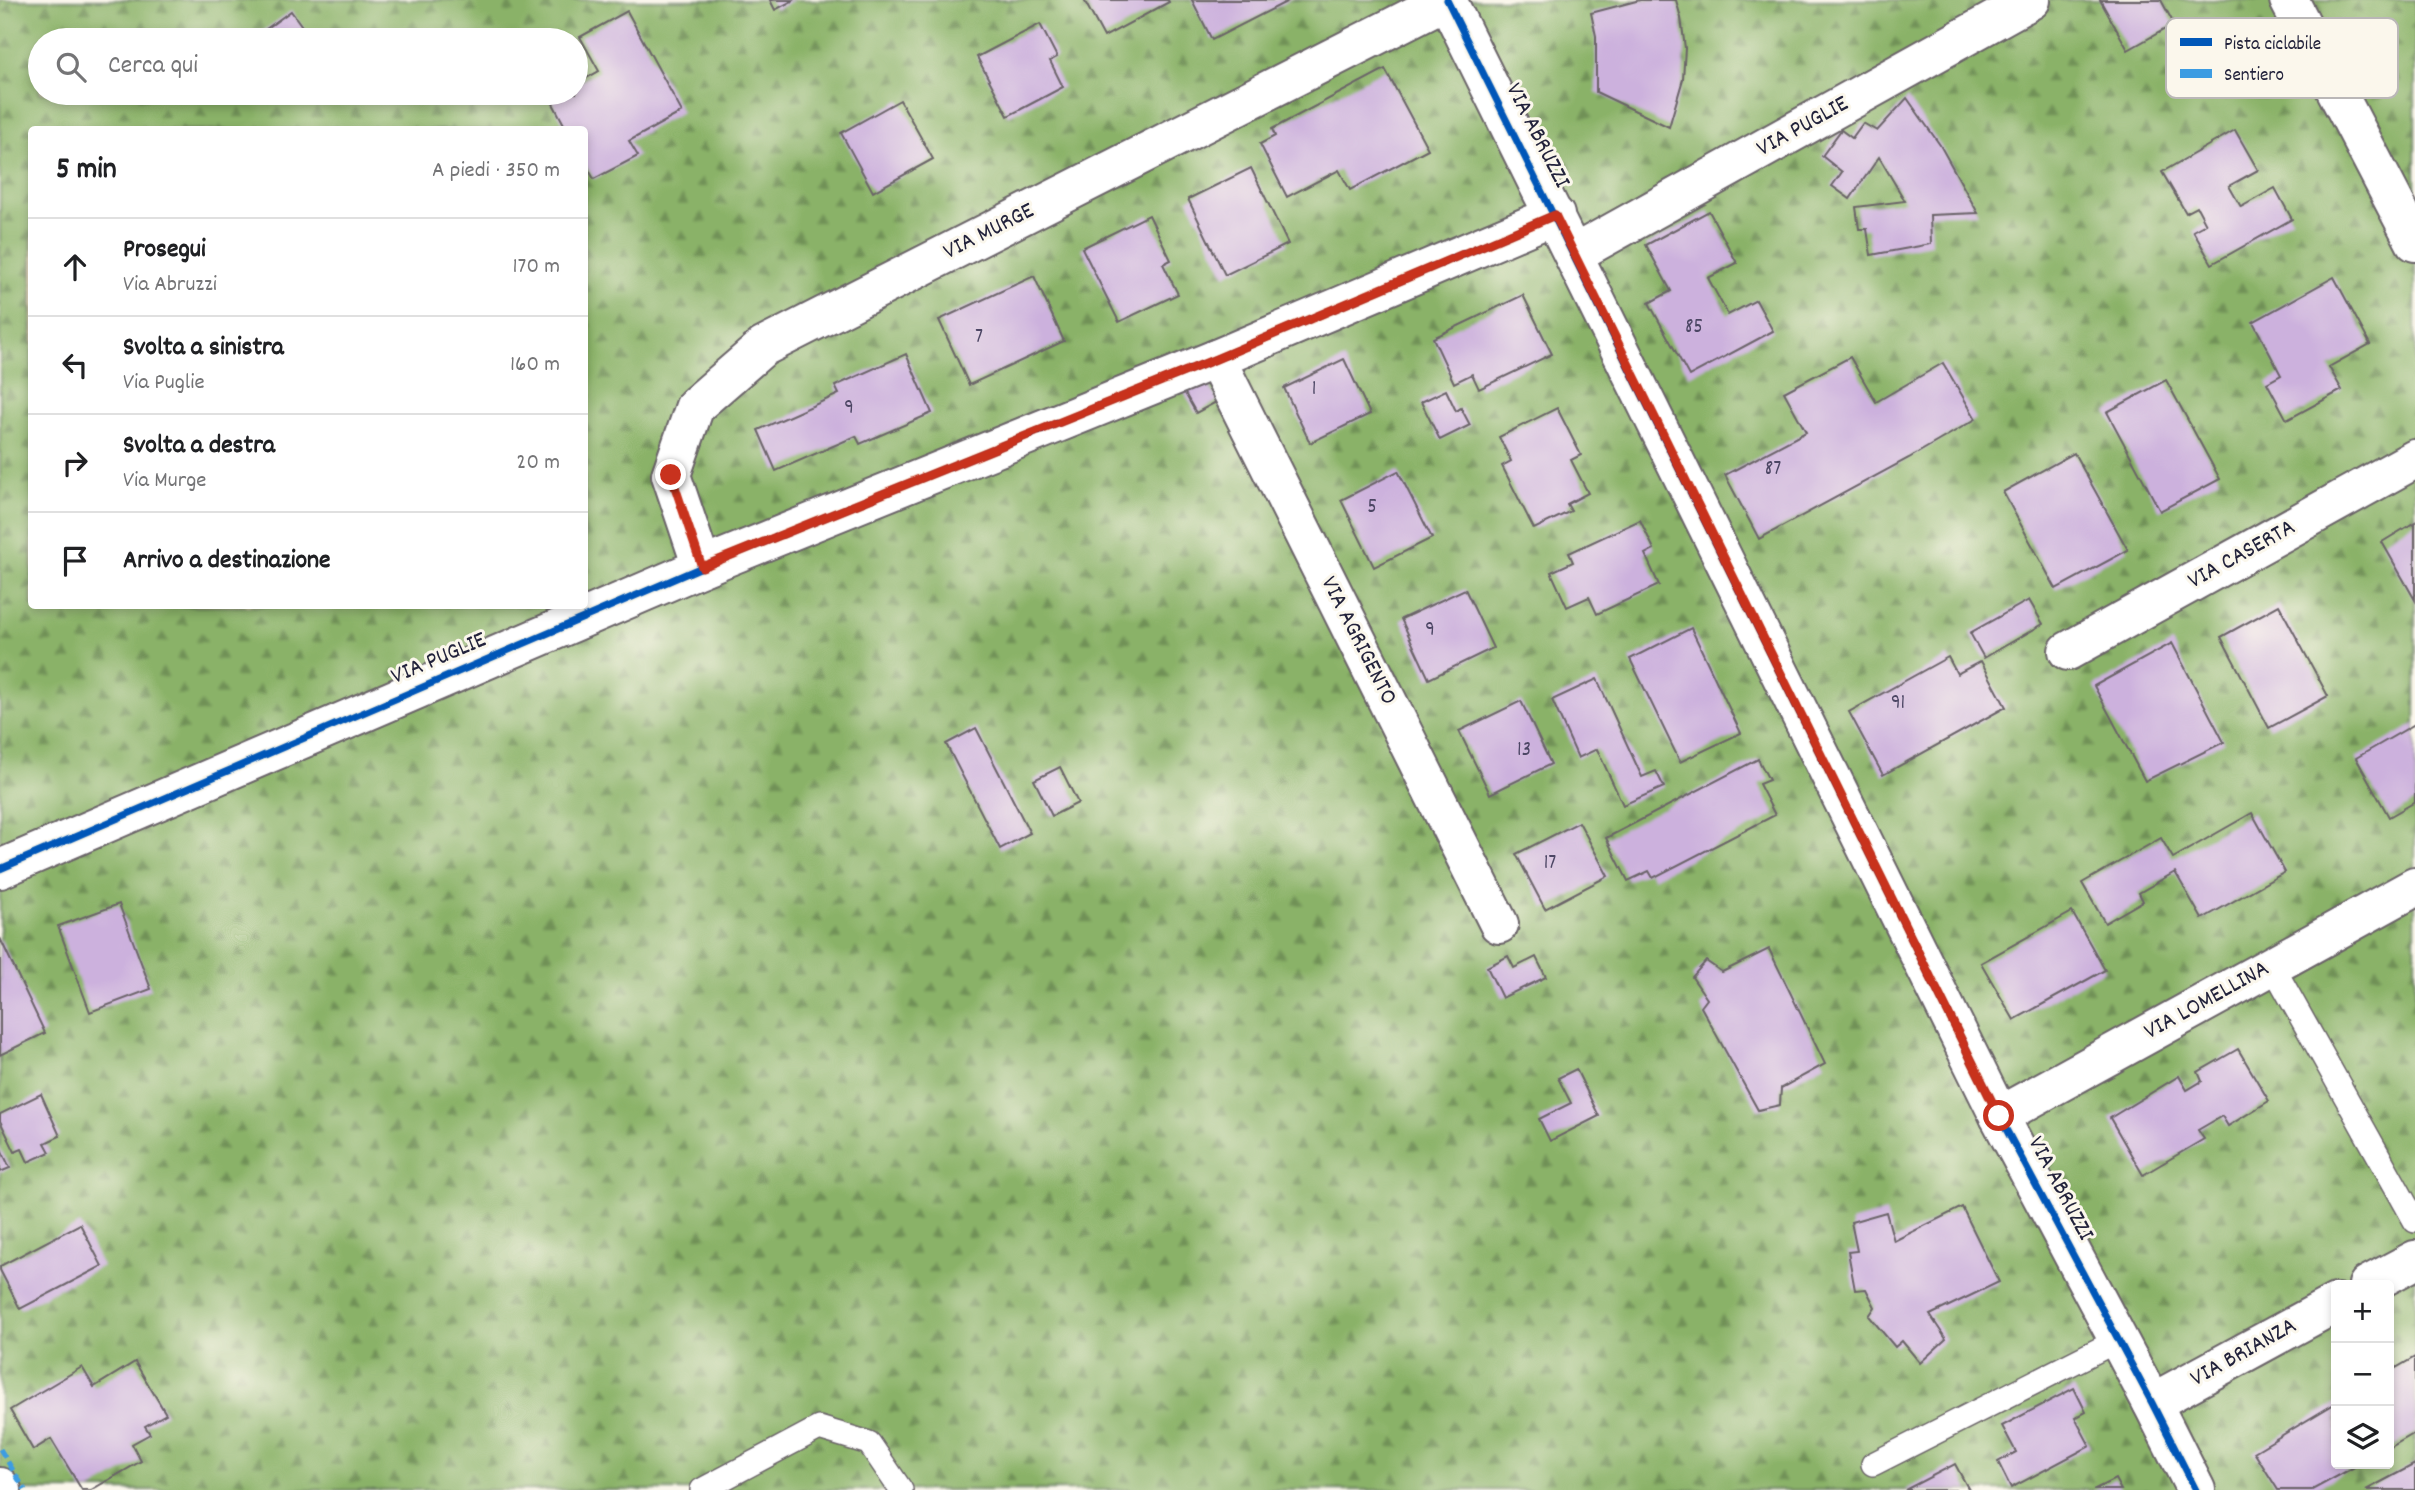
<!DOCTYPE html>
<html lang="it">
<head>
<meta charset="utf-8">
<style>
	body { margin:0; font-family:Dekko,sans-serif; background:#f6f6f6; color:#202124 }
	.controls { position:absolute; right:21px; bottom:21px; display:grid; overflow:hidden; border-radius:7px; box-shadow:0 4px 10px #0003 }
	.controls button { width:63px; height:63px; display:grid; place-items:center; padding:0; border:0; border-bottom:2px solid #e0e0e0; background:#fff; color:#202124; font:35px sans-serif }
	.stop { position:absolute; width:21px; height:21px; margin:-16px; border:5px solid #c8321e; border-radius:50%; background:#fff }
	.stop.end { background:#c8321e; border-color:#fff; box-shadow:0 2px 7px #0008 }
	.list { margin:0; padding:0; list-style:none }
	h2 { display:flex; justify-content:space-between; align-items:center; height:91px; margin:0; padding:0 28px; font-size:30px }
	h2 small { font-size:23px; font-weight:400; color:#757577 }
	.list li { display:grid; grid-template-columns:46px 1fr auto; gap:21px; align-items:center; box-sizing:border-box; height:98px; padding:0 28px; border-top:2px solid #e0e0e0 }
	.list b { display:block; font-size:26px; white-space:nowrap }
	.list p { margin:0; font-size:23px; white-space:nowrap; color:#757577 }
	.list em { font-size:23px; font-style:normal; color:#757577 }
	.icon { flex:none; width:38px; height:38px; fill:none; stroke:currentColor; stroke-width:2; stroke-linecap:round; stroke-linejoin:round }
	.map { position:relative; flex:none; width:2415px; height:1490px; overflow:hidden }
	.search { position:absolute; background:#fff; box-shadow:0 4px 10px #0003; left:28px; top:28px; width:560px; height:77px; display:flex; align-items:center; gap:18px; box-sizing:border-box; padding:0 24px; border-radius:38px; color:#757577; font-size:26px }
	.panel { position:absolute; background:#fff; box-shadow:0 4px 10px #0003; left:28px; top:126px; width:560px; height:483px; border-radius:7px }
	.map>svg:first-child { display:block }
	.forest { fill:url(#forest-firs); stroke:#566a52; stroke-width:2; fill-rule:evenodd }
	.building { fill:#ccb1dd }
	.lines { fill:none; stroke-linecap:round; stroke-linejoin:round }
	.lane-casing { stroke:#6a6368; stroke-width:26 }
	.street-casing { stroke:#6a6368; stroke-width:42 }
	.secondary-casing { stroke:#6a6368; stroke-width:42 }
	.lane { stroke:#fff; stroke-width:23 }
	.street { stroke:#fff; stroke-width:38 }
	.secondary { stroke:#fff; stroke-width:38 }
	.quiet { stroke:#3c9ce2; stroke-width:5; stroke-dasharray:10 5; stroke-linecap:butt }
	.cycleway-casing { stroke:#fbf7ec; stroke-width:11 }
	.cycleway { stroke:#0057b8; stroke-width:7 }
	.route { stroke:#c8321e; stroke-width:9 }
	.labels { text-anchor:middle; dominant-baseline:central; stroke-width:6; stroke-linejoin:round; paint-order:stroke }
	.number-label { font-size:21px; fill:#4c4664 }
	.street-label { font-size:24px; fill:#22223b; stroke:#fbf7ec }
	.key { fill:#fbf7ec; stroke:#bab7b7; stroke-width:2 }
	.key-label { font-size:19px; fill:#22223b }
</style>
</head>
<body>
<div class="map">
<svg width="2415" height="1490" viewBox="0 0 2415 1490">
	<defs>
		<pattern id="forest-firs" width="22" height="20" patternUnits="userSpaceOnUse" patternTransform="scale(1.75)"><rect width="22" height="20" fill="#8ab268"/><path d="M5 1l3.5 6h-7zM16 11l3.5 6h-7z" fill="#709057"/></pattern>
	</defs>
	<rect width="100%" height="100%" fill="#fbf7ec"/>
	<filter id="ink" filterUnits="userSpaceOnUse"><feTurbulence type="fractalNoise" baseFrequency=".0143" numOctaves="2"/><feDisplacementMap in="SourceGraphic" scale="14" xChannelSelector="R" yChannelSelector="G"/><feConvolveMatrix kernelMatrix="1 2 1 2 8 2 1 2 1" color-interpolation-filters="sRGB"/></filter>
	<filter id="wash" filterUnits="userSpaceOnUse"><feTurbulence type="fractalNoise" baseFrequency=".00686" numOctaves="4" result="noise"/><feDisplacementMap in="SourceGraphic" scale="28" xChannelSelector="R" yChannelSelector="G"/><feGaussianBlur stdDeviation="1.57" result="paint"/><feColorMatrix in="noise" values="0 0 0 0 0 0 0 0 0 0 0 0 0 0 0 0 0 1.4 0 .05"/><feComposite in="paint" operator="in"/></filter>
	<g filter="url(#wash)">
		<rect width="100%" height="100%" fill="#f1ddbc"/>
		<path class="forest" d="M0,0H2415V1490H0ZM40,40H576V93H40ZM32,130H584V606H32ZM2336,1285H2389V1464H2336Z"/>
		<g id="blocks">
			<g class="building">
				<path d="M770,0H794L775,10Z"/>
				<path d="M1084,0H1168L1169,2L1104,37Z"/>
				<path d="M1192,0H1290L1212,40Z"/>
				<path d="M1640,0H1676L1681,18L1685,48L1683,79L1669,127L1596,92V36L1591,13Z"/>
				<path d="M2100,0H2161L2174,24L2128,50Z"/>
				<path d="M291,11L312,40H268L262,32Z"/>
				<path d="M627,11L682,112L629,141L638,156L594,179L584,162V130H567L550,98L560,93H576V84L599,71L580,37Z"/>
				<path d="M1040,24L1057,57L1050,61L1063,87L1008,116L977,57Z"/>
				<path d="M1385,69L1428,149L1350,190L1339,170L1287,197L1260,144L1275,136L1272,129Z"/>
				<path d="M1907,98L1940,145L1978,213L1930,215L1931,244L1871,255L1867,229H1859L1856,207L1905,201L1879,157L1850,199L1832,186L1842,172L1822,156L1841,130L1852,138L1863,123L1877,131Z"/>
				<path d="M900,100L933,159L873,192L841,133Z"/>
				<path d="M2235,130L2258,170L2229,186L2241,207L2275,188L2292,219L2212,264L2193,231L2206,224L2197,207L2186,213L2162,172Z"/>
				<path d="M1251,168L1288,244L1225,275L1188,199Z"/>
				<path d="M1709,211L1737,263L1708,278L1728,315L1756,300L1773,331L1689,376L1649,303L1671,291L1646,245Z"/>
				<path d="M1149,215L1171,260L1163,264L1178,294L1119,322L1082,248Z"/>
				<path d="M1034,276L1064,341L969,385L939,320Z"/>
				<path d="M2334,277L2370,344L2329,367L2342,390L2287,420L2267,383L2281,375L2253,322Z"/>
				<path d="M1523,295L1552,354L1479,389L1472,374L1454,383L1433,338Z"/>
				<path d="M906,354L932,413L860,444L856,436L776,471L758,430L839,394L835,386Z"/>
				<path d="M1850,357L1876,402L1943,363L1976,419L1909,458L1759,539L1725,475L1806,432L1784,392Z"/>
				<path d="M1344,359L1370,414L1310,443L1284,388Z"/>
				<path d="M1200,369L1218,401L1196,413L1178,381Z"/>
				<path d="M2166,380L2220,479L2160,511L2107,412Z"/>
				<path d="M1446,390L1456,411L1461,408L1470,425L1440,440L1421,402Z"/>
				<path d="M1557,408L1581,455L1571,460L1588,493L1567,504L1571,511L1534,529L1502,466L1511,461L1499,437Z"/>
				<path d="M2074,453L2128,550L2056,589L2003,492Z"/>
				<path d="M1398,471L1432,538L1374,567L1341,500Z"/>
				<path d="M1640,520L1654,549L1645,554L1659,585L1597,614L1589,597L1567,607L1551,572L1573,562L1569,553Z"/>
				<path d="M2415,522V600L2382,542Z"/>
				<path d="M1465,589L1493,648L1429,679L1401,619Z"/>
				<path d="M2029,600L2043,624L1984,658L1970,633Z"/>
				<path d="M2279,605L2328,696L2269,728L2221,637Z"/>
				<path d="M1691,628L1741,733L1680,762L1630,659Z"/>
				<path d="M2172,643L2224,742L2145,781L2094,686Z"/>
				<path d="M1948,657L1957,674L1981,661L2006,707L1883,775L1849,712Z"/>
				<path d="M1597,679L1642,777L1656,771L1664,787L1623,805L1597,749L1578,758L1552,700Z"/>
				<path d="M1521,701L1551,764L1490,794L1459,731Z"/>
				<path d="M2415,724V802L2389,817L2356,758Z"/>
				<path d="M976,728L1030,833L1000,849L946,744Z"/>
				<path d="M1758,759L1769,780L1759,784L1775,815L1653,878L1649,871L1628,881L1606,838Z"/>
				<path d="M1060,767L1078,803L1052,816L1034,780Z"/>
				<path d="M2252,813L2285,872L2202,919L2175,872L2139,893L2143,901L2105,923L2082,883L2161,838L2173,858Z"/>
				<path d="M1579,822L1608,876L1545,909L1516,854Z"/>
				<path d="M119,904L151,989L90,1012L58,926Z"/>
				<path d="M2072,912L2105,970L2014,1020L1981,963Z"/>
				<path d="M0,938L45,1033L0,1055Z"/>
				<path d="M1769,949L1825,1064L1781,1088L1780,1105L1758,1110L1701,1007L1707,999L1692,977L1706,961L1722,972Z"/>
				<path d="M1508,956L1514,968L1536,957L1546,977L1502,998L1487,967Z"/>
				<path d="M2238,1049L2269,1101L2228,1126L2222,1116L2198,1130L2204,1139L2143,1175L2110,1118L2179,1076L2187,1090L2202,1081L2198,1072Z"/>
				<path d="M1576,1069L1599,1116L1550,1141L1539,1119L1571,1103L1558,1078Z"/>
				<path d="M41,1094L60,1136L45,1143L50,1152L28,1162L22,1149L15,1152L0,1121V1114Z"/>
				<path d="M0,1147L10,1168L0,1172Z"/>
				<path d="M1962,1207L1999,1282L1930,1315L1946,1339L1920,1363L1902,1341L1895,1347L1869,1316L1875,1307L1866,1289L1855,1290L1848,1252L1857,1251L1851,1222L1886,1212L1894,1241Z"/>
				<path d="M80,1224L102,1266L20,1309L0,1270V1266Z"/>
				<path d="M2415,1357V1433L2389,1448V1372Z"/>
				<path d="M135,1362L166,1414L145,1426L150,1434L132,1444L141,1461L91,1490H82L51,1439L33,1450L10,1410L82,1367L94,1387Z"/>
				<path d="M2074,1388L2086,1412L2075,1418L2090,1446L2011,1488L1998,1462L2016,1452L2002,1426Z"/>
				<path d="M2336,1403V1464H2360L2312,1490H2278L2254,1452Z"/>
				<path d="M1955,1464L1969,1490H1905Z"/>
				<path d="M2415,1464V1490H2366Z"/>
				<path d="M2115,1479L2121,1490H2093Z"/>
			</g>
		</g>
	</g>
	<g filter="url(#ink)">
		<use href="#blocks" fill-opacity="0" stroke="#6a6368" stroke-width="2"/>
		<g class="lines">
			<g class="lane-casing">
				<g id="lane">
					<path d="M2272,965L2415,1221"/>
					<path d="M1873,1464L2118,1340"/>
					<path d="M702,1490L819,1428L869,1443L901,1490"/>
				</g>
			</g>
			<g class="street-casing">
				<g id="street">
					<path d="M1447,0L1999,1116L2152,1403L2196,1490"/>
					<path d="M2289,0L2415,242"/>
					<path d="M1574,254L2031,0"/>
					<path d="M1216,359L1499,924"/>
					<path d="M702,567L671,475L695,406L763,347L1446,0"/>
					<path d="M2068,651L2415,459"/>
					<path d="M0,869L702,567L1216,359L1555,215"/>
					<path d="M1999,1116L2415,887"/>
					<path d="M2368,1285L2415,1260"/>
					<path d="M2152,1403L2336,1303"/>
				</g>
			</g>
			<g class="secondary-casing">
				<path id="secondary" d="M0,1487L2,1490"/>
			</g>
			<use href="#lane" class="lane"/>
			<use href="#street" class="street"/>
			<use href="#secondary" class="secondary"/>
			<path class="quiet" d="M0,1449L25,1490"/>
			<g class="cycleway-casing">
				<g id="cycleway">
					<path d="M1447,0L1999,1116L2152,1403L2196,1490"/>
					<path d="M0,869L702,567L1216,359L1555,215"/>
				</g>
			</g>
			<use href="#cycleway" class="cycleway"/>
		</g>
	</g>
	<g class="lines" filter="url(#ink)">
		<path class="route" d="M671,475L702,567L1216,359L1555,215L1999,1116"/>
	</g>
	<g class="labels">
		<g class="number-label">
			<text x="1694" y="328">85</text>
			<text x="979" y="338">7</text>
			<text x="1314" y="390">1</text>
			<text x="849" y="409">9</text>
			<text x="1773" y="470">87</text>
			<text x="1372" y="508">5</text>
			<text x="1430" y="631">9</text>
			<text x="1898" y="704">91</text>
			<text x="1524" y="751">13</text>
			<text x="1550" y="864">17</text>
		</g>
		<g class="street-label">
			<text transform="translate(1803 127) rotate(-29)">VIA PUGLIE</text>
			<text transform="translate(1537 136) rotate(63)">VIA ABRUZZI</text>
			<text transform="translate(989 232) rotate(-27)">VIA MURGE</text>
			<text transform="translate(2242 555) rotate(-29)">VIA CASERTA</text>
			<text transform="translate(1358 641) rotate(63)">VIA AGRIGENTO</text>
			<text transform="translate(439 659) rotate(-23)">VIA PUGLIE</text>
			<text transform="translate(2207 1001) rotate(-29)">VIA LOMELLINA</text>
			<text transform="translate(2060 1189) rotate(62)">VIA ABRUZZI</text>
			<text transform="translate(2244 1353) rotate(-29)">VIA BRIANZA</text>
		</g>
	</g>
	<rect x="2166" y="18" width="232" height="80" rx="10" class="key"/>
	<rect x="2180" y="38" width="32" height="8" fill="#0057b8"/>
	<rect x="2180" y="69" width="32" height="9" fill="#3c9ce2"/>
	<g class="key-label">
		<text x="2224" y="49">Pista ciclabile</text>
		<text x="2224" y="80">Sentiero</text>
	</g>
</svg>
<div class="controls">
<button>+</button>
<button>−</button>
<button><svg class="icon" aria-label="layers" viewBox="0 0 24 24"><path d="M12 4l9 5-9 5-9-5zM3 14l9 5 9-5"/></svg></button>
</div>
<div class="stop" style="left:1999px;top:1116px"></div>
<div class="stop end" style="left:671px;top:475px"></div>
<div class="search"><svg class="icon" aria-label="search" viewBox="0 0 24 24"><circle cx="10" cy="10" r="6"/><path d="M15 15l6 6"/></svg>Cerca qui</div>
<section class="panel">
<h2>5 min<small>A piedi · 350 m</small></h2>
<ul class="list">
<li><svg class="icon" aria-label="ahead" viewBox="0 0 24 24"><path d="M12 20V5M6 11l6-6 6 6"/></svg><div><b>Prosegui</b><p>Via Abruzzi</p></div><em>170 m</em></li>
<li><svg class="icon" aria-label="left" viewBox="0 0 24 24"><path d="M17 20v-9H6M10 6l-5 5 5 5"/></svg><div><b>Svolta a sinistra</b><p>Via Puglie</p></div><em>160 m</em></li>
<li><svg class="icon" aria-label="right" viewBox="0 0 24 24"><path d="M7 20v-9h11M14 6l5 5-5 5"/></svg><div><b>Svolta a destra</b><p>Via Murge</p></div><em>20 m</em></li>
<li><svg class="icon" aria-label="arrive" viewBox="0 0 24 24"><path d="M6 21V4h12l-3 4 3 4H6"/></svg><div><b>Arrivo a destinazione</b></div></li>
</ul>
</section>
</div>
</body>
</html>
